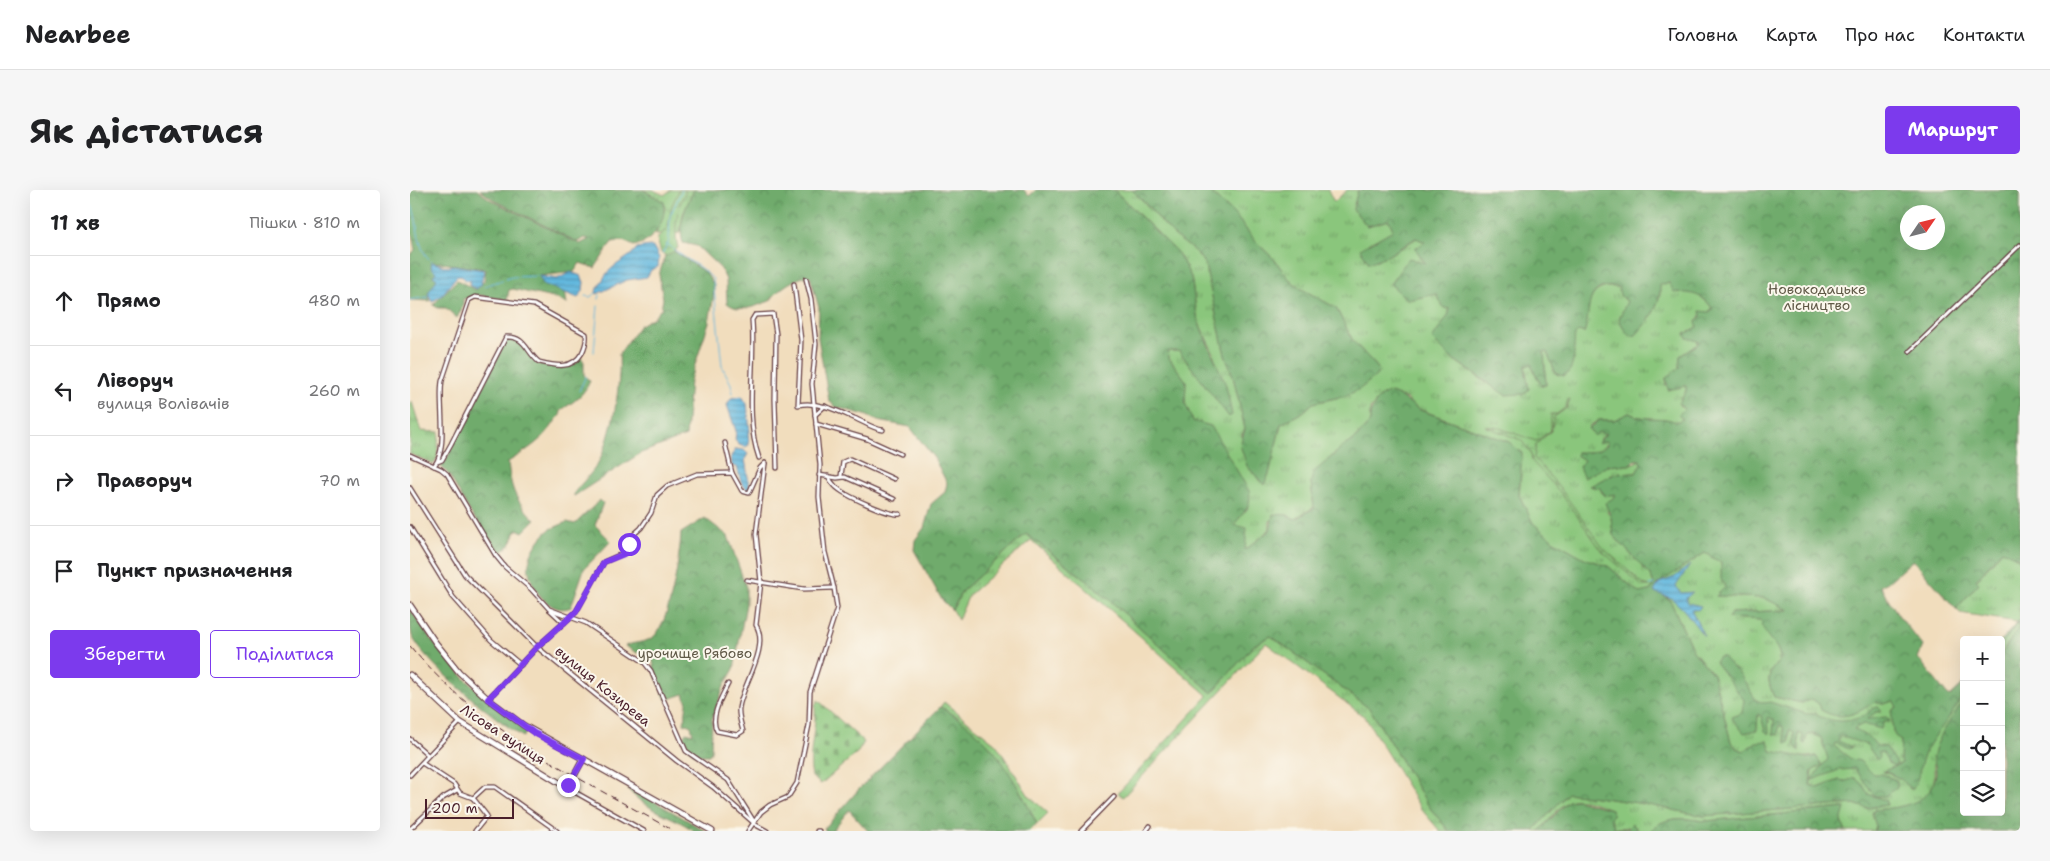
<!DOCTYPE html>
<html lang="uk">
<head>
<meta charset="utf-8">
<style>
	body { margin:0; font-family:"Shantell Sans",sans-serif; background:#f6f6f6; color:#202124 }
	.controls { position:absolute; right:15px; bottom:15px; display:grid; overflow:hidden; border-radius:5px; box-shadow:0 5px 20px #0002 }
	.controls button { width:45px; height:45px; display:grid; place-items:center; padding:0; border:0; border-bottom:1px solid #e0e0e0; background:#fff; color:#202124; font:25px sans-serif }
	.compass { position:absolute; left:1490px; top:15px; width:45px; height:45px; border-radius:50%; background:#fff; box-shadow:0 5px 20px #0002; rotate:55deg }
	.scale { position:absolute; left:15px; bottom:12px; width:89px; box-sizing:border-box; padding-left:5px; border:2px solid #4a1f2b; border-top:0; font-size:14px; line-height:18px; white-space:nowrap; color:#4a1f2b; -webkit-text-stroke:4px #fbf7ec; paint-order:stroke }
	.stop { position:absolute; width:15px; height:15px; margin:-11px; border:4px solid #7c3aed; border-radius:50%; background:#fff }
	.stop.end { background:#7c3aed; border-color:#fff; box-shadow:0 1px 5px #0008 }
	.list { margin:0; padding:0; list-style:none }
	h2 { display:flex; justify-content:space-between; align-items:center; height:65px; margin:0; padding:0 20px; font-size:21px }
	h2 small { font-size:16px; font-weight:400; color:#757577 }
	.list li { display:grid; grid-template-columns:32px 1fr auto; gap:15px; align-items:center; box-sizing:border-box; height:90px; padding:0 20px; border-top:1px solid #e0e0e0 }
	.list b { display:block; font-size:19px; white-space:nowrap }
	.list p { margin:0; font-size:16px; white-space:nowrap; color:#757577 }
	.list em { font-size:16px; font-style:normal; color:#757577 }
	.actions { display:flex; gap:10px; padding:15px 20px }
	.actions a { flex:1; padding:11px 0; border:1px solid #7c3aed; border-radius:5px; text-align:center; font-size:18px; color:#7c3aed }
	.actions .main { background:#7c3aed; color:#fff }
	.icon { flex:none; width:28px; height:28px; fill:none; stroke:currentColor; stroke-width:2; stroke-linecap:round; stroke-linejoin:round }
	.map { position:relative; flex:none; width:1610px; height:641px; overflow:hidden; border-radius:5px }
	header { display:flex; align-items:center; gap:30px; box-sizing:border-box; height:70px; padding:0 25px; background:#fff; border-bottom:1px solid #e0e0e0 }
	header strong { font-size:24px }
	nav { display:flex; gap:28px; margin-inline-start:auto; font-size:18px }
	.intro { display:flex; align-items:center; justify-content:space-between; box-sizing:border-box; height:120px; padding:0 30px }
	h1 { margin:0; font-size:35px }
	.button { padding:12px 22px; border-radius:5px; background:#7c3aed; color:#fff; font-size:18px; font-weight:700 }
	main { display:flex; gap:30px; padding:0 30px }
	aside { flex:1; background:#fff; border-radius:5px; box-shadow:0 5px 20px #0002 }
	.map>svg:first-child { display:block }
	.grass { fill:url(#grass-tufts); stroke:#6a7254 }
	.forest { fill:url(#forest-crowns); stroke:#5c654c; fill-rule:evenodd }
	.wetland { fill:url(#wetland-marsh); stroke:#6a7254 }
	.cemetery { fill:url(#cemetery-stones); stroke:#6a7254 }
	.water { fill:url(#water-rules); stroke:#566b84 }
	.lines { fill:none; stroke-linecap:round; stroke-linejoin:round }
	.stream { stroke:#61b7de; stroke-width:1 }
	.street-casing { stroke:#633c41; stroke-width:5.5 }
	.secondary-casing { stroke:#633c41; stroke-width:7 }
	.street { stroke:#fff; stroke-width:3 }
	.secondary { stroke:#fff; stroke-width:4.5 }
	.rail { stroke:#4a1f2b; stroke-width:1; stroke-dasharray:8 4; stroke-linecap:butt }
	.route { stroke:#7c3aed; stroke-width:6 }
	.labels { text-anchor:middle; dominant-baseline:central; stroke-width:4; stroke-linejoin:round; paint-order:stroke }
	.park-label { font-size:14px; fill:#605947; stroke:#fbf7ec }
	.street-label { font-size:14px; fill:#4a1f2b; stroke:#fbf7ec }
</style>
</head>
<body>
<header>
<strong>Nearbee</strong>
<nav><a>Головна</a><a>Карта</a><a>Про нас</a><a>Контакти</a></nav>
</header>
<div class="intro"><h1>Як дістатися</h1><a class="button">Маршрут</a></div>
<main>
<aside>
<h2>11 хв<small>Пішки · 810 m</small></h2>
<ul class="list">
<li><svg class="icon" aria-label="ahead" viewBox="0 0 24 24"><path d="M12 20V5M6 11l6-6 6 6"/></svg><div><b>Прямо</b></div><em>480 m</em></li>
<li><svg class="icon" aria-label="left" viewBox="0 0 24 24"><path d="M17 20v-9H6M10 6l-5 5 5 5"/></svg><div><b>Ліворуч</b><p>вулиця Волівачів</p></div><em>260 m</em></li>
<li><svg class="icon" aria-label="right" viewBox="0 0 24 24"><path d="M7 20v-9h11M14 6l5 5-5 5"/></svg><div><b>Праворуч</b></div><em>70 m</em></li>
<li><svg class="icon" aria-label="arrive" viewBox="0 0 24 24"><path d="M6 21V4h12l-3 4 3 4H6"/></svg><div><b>Пункт призначення</b></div></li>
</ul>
<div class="actions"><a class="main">Зберегти</a><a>Поділитися</a></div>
</aside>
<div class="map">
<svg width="1610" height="641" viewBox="0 0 1610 641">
	<defs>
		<pattern id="grass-tufts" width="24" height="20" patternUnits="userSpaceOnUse" patternTransform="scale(1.25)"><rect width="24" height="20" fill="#8ac67c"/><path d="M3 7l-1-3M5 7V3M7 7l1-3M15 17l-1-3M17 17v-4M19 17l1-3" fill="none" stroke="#73a066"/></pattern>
		<pattern id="forest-crowns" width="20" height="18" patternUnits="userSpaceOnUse" patternTransform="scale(1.25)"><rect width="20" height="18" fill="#6fab6c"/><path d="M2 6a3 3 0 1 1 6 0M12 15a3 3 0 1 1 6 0" fill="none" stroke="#5d8b59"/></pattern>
		<pattern id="wetland-marsh" width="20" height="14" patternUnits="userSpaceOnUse" patternTransform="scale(1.25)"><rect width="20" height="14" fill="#8ac67c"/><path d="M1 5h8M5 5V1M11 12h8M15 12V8" fill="none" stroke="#73a066"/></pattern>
		<pattern id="cemetery-stones" width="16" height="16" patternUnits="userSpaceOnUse" patternTransform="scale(1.25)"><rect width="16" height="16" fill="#8ac67c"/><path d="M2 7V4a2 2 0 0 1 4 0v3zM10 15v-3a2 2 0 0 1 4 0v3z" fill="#73a066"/></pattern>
		<pattern id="water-rules" width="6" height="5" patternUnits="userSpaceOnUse" patternTransform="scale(1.25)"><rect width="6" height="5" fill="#61b7de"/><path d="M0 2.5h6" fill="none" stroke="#5294b4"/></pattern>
	</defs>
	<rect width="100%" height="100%" fill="#fbf7ec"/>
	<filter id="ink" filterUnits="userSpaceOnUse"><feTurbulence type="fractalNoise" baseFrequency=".02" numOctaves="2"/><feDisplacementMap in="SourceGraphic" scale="10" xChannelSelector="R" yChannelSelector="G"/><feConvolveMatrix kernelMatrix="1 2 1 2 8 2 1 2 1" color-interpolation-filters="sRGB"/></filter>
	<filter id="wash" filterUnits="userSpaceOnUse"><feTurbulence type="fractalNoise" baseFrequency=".0096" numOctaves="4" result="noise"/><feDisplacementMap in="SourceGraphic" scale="20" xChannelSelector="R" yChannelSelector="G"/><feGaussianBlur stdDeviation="1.12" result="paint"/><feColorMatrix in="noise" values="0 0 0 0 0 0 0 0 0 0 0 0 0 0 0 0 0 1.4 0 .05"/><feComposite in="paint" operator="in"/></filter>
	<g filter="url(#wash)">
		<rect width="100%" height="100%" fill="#f1ddbd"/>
		<g class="grass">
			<path d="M233,0H243L254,5L261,0H284L273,24L270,43L246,44L255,19L254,12Z"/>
			<path d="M704,0H722C736,13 747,27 759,40C772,54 786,58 795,75L815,164L823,186L835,239L832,245L837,276L854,295L859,284L871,234L893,222L903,213L935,206L968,178L943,151L926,118L890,98L878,88L864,69L846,52L825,25L798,0H918L924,12L937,0H948L943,19L957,36L979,30L984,40L951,58L959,73L979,65L1007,48L1016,53L1006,58L1015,73L998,110L1026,104L1034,118L1040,119L1038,126L1040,167L1078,194L1117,187L1115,178L1117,175H1121L1131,195H1136L1134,162L1137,161L1146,184L1165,145L1169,141L1174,143L1175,140C1178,117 1177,94 1208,97L1213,108L1217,111V117L1242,126L1250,105L1249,94C1259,90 1262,97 1268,103C1281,98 1295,108 1302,118L1300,122L1291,124L1286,132L1288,137L1278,142L1280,148L1288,151V154L1270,166L1269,178L1256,188V195L1268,198L1276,196C1278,203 1270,208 1269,215L1274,219L1269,224L1273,229L1266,232C1250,226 1234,231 1219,223L1204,230H1189L1179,236L1196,244L1189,250L1198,252C1192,261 1178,264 1167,262L1174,270L1172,281L1174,288L1199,275H1219L1230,270L1231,274L1226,283L1203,284L1182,297L1190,298L1192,303L1205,304L1197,322L1201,327L1203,345L1241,386L1244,394L1240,401L1229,403L1198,376L1176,369L1144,351L1123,334L1109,305L1111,284L1099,252L1011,220L1002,215L997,209L981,203L968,210L960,219V232L944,250L923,265L901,292L904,317L885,329L877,325L860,331V339L835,361L823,335L838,318L783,231L775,213L776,191L759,168L758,161H769L819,226L803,162L788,131L781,87L768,63Z"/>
			<path d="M0,212H2L11,241L29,242L27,268L24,274L0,264Z"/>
			<path d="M616,344L683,395L801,502L844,455L861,446L960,519L1020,618L1039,641H1030L1011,619L955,527L856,453L713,607L708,603L798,506L621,350L559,405L548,430L542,420L552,401Z"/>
			<path d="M1593,359L1610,369V429L1608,438L1591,465V456L1607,432L1550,423L1546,419L1569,393L1566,391Z"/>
			<path d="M1295,363L1311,373L1315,397L1306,406L1354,408L1380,420L1321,423L1319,428L1351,430C1358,444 1370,455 1370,470C1356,485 1357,489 1364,507L1392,513L1402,509L1409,514L1464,512L1473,514L1484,511L1487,517L1481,521C1484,534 1479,544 1491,551L1492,573L1474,582L1492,589L1500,599H1503L1512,568L1522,548L1535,533L1554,499C1554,522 1531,540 1525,562C1521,577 1530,593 1516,606C1503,618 1480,618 1464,620L1462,624L1466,636L1464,641H1436L1431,632L1434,618L1296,631C1274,629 1258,624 1240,641H1228L1226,637L1205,638L1200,628L1201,619C1190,615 1167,605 1157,612C1147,618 1138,633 1129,641H1123L1158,603L1228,613L1293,626L1444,614L1456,618L1477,615L1475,610L1466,608L1429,590L1408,598L1400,595L1402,581L1410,576L1406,566C1385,570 1364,564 1346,553L1334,561L1326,558L1321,552L1303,484L1283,461L1260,410L1246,397L1247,392Z"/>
			<path d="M534,512L586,554L619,606L638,623L627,634L608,597L548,527L530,517Z"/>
		</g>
		<g class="forest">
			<path d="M0,0H67L81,10L170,54L179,49L175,48L167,52L84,10L70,0H233L254,12C256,33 244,51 224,56L213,51L202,52L185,78L170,73L164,82L129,86L142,96L155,101L157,114L147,109L103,99L99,100L97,110L70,105L53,109V116L47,128L36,118H28L23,115L47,90L66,100L74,91L76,79L23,72L27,89L18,107L20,111L0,110V65L5,60L0,35Z"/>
			<path d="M284,0H614L619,6L626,0H704L768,63L781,87L788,131L816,195L822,225L819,227L769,161H758L759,168L776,191L775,213L783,231L801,236L839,301C843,316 832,324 824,335L837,338L835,360L860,340L863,324L877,325L885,329L904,318L901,292L903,283L935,255L944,250L960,232C960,219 961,221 967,211C978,192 998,213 1010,220L1099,252L1112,263L1109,305L1123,333L1144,351L1176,369L1198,376L1229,403L1240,401L1244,394L1241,386L1203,345L1201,327L1195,313L1205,307V304L1195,306L1190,298L1180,296L1203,284L1226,283L1231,274L1230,270H1225L1219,275H1199L1174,288L1169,277L1174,270L1166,265L1167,262C1178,264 1188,261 1197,255V251L1188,253L1196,244L1188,242L1185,246L1178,239L1189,230H1204L1219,223C1235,232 1253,225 1266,232L1273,229L1268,225L1274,219L1269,214L1276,201V196L1258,200L1256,188L1269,178L1270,166L1288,154V151L1277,148L1275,144L1288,137L1286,132L1291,126L1290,121L1300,122L1302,118C1292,103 1280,103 1264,102L1259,93L1250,94C1251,116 1240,129 1226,145L1221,146L1215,141L1209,129L1217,111L1210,105L1208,97C1172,92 1182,123 1174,143L1169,141L1165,145C1163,158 1167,178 1154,186L1146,184L1137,162H1134L1136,195H1131L1121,175H1117L1115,178L1119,199L1114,204L1095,205L1040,167L1022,149L1038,126L1040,119L1034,118L1026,104L998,110L980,94L999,68L1015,73L1005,58L1015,52L1006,48L979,65L959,73L950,59L983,40L979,30L957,36L943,19L948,0H1610V369L1592,360L1566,390L1569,393L1546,419L1503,370L1478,392L1470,396L1489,426L1513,456L1508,468L1539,507L1554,493C1554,518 1521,544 1513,568C1509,578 1509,591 1502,600L1491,589L1474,581L1492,573L1490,569L1491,551C1479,544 1484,534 1481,521L1487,517L1484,511L1473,514L1464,512C1447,524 1431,532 1411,520L1409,514L1402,509L1392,513L1364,507C1357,489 1356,485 1370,470C1370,456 1361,453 1355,442C1353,439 1352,434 1351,430L1318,428L1321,423L1379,420L1354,408L1306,406L1315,397L1311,389V373L1295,363L1246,395L1253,405L1260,410L1283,461L1303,484L1321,552L1326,558L1334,561L1346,552L1358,551L1361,561L1398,568L1406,566L1412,575L1402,581L1400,595L1408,598L1429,590L1436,591L1445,588L1453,595L1458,604L1475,610L1477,615L1456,618L1444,614L1293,626L1228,613L1158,603L1123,641H1039L1020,618L960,519L861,446L844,455L802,503L683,395L616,344L552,401L542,420L532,410L504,360L505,350L514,338L521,314L535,302L537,293L524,268L500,237L468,231L455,225L426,217L419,211L408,148L409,118L400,86C385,87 368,99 360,111C345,116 331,124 317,113L316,90L311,79L287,56L273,53C267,35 276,16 284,0ZM1498,22H1528V52H1498Z"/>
			<path d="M722,0H798L825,25L846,52L864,69L878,88L890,98L926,118L943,151L968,178L967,185L950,199L935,206L903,213L893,222L871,234L859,284L854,295L837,276L830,255L835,239L823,186L815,165L795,75C786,58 772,54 759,40C747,27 736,13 722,0Z"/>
			<path d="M257,59H261L296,83L304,95L303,110L299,132L280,190L276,246L231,263L164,306V303C171,293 182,284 188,273C203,245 211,195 209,164L230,135L244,127L251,119L253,109L249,85Z"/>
			<path d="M103,148L111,153L127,174C144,176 161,183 171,167L174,172V185L180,191C174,205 164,212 151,220C151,226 149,226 146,230C134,250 117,260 98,272C101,300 105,310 125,330L113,342L107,339L100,355L90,364L60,322L39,285L30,275L35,272C54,230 77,191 96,149Z"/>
			<path d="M190,310L193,313L185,335L201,351L174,379L161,417C141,426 121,399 119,381C116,368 129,348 139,340C144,337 151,335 157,332L165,334Z"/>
			<path d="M295,328L318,346L336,397V414L324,479L314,496L302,529L301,562L299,565H287L281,561L273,547L276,542L283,544L281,536L274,533L277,513L274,504L256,510L245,483L242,465L237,462L227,463L215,456C224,452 234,453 242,448C260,436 270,365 271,343Z"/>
			<path d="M0,419L22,451L55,489L118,540L113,547C85,529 16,475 2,446C0,438 0,427 0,419Z"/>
			<path d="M1610,429V641H1464L1466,636L1462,624L1464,620C1490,617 1523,615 1526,583C1526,576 1523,570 1524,564C1528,545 1544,526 1554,510V622H1591V465L1608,438V433L1591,456V451Z"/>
			<path d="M1309,467H1313L1331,486L1346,510L1354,513L1360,512L1397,524L1407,523L1408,526C1424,532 1436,533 1451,527C1458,524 1461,518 1468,517L1471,519V522H1466L1457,529L1476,527L1479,529V532L1474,531L1471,539L1453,534L1444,539L1461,549L1467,556L1476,557L1487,573L1484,576L1478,573L1473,563L1469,562L1470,567L1467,570L1457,555L1430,546L1428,551L1442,557L1439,559L1425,553L1424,556L1441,569L1450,571L1463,584H1471L1487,590V598L1475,606H1465L1445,579L1429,580L1400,591L1418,569L1411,548L1403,544L1397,545L1395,554L1393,553V545L1388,543L1389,561L1384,554V543L1379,540V553H1376L1373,537L1369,535L1368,545L1363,544L1364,530L1358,527L1359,544L1355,541L1351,526L1348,524L1347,540L1334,543L1321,527L1332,523L1334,510L1305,472Z"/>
			<path d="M530,517C581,544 602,584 627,634L619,641H458L439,620L422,641H416L414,639L449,599Z"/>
			<path d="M217,598H221L296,641H284C263,625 235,621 217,598Z"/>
			<path d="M1167,610L1201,619L1203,625L1200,628L1205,638L1218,639L1222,633L1228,641H1129L1158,611Z"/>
			<path d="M1435,618L1431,632L1436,641H1240C1257,624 1275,629 1296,631Z"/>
		</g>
		<g class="wetland">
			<path d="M269,0H276C267,19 263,37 268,58L257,66L251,63L247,49L258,37L262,15Z"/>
			<path d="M1158,209H1160L1157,218L1144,227C1142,245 1137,243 1126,255L1124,268L1150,298L1193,358L1233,394L1240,396H1232L1192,361L1149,301L1122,271L1121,263L1111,250L1075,236L1089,238L1126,251L1141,241V224H1147L1156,217Z"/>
		</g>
		<path class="cemetery" d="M408,510L454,552L448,562L411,594L402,587C397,562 407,540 405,515Z"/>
		<g class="water">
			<path d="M240,56L244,58L249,68L248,77L241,80L237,87L217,90L187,104L186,101C191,94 194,86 199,81C209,71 219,69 227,58Z"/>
			<path d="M22,72L38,77L43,75L74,80L71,95L66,99L59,95L61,89L57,91L51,86H47L32,105L22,112L18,103L27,89L23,86L26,82L21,77Z"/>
			<path d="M161,82L171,86L174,92L173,101L168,108L133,94L129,86L147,89Z"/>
			<path d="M332,206L337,214L340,242L338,243L339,255L335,257L329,255L325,250L326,241L317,215L321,208Z"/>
			<path d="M326,259L334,260L338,264L335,269L340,299L338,301L331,292L327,277L322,276L321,266Z"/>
			<path d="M1280,375L1266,396L1271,403L1283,402L1276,408L1278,413L1291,416L1288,420L1281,419L1294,446L1273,419L1261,408L1244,402L1249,393L1265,387Z"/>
		</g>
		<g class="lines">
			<g class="stream">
				<path d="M0,11C11,32 3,55 22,72"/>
				<path d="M258,54C271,68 290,74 303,89L312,176L321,194L323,203"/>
				<path d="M252,64L259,51L260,26L272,0"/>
				<path d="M74,96L102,87L129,86"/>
				<path d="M175,106L180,107L186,103"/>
				<path d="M189,109L190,105"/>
				<path d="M0,110L18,107"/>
				<path d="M184,162L188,116"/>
				<path d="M169,201L176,186"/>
				<path d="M1240,395L1244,394"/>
			</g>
		</g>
	</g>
	<g filter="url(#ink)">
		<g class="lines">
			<g class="street-casing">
				<g id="street">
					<path d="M384,94L391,150L388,215C407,211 426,220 444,228C454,232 463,239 473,240"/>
					<path d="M1500,161L1610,55"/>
					<path d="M405,225L415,216"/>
					<path d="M406,234L457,249L490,264"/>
					<path d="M315,253L322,283"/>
					<path d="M0,265L31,279L37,284L86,366L95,377L121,399L139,419L176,433L234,472L241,481L276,561L318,590L343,630"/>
					<path d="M349,268C334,225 346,175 342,130L345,125L363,124L366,144L365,209L367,278"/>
					<path d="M24,276C39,258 28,214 32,191L59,110L65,107L124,115L176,144C177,151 175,157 172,163C162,180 146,176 129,172C116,162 116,146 96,147L41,254L32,270L27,272"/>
					<path d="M409,285L427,288L435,287L484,309"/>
					<path d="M418,286C420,290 422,293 425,296C433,305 480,326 490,324"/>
					<path d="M431,286L433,272L440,269L484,289"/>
					<path d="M0,298L55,385L127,457L267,571L303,597L346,635L357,641"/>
					<path d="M0,337L43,407L81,450L111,475"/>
					<path d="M337,390L394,399L424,398"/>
					<path d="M140,420L154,433"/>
					<path d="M318,494C312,506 299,528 307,541L327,545L333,541C331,534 328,525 329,518C332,495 360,458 346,435L351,392L346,344L355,274"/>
					<path d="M78,509L127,457L166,422L194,372L214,363L222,346L231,338L241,323L247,305L257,296L287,284L322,283L332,301L339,303L350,278L355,273"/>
					<path d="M0,549L18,565"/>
					<path d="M12,573L44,594L50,603L63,608L75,597H85L147,641"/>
					<path d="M0,585L50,532"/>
					<path d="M158,595L163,601L234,641"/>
					<path d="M63,608L77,626L65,641"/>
					<path d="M0,639L33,608L47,600"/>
					<path d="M338,641L351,622L360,615L378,607L387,593L399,535L400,502L427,418L424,398L415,362L409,307L410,275L402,194L406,154L401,109L396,89"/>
					<path d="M407,641H409"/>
					<path d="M671,641L704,607"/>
					<path d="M736,641L740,636"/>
				</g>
			</g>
			<g class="secondary-casing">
				<g id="secondary">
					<path d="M0,415L25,452L49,482L78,509L113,535L302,641"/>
					<path d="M0,485L50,532L153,595L161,592L173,569"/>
				</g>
			</g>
			<use href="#street" class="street"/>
			<use href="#secondary" class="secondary"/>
			<path class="rail" d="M0,456C70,541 169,588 264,641"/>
		</g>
	</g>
	<g class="lines" filter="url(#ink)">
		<path class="route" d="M158,595L174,569L124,543L78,509L127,457L166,422L194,372L214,364L219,354"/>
	</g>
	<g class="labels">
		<g class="park-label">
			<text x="1407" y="99">Новокодацьке<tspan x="1407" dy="16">лісництво</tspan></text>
			<text x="285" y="463">урочище Рябово</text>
		</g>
		<g class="street-label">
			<text transform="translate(193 496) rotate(39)">вулиця Козирева</text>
			<text transform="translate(93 544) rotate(33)">Лісова вулиця</text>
		</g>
	</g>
</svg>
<div class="controls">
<button>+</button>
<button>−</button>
<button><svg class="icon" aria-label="locate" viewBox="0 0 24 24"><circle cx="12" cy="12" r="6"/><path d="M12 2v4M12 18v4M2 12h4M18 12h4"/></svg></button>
<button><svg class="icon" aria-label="layers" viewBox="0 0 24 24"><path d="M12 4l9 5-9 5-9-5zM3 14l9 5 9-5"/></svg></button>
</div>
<svg class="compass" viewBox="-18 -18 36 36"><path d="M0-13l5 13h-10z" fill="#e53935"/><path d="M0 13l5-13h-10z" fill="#757577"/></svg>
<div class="scale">200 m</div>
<div class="stop" style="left:219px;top:354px"></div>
<div class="stop end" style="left:158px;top:595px"></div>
</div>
</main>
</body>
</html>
